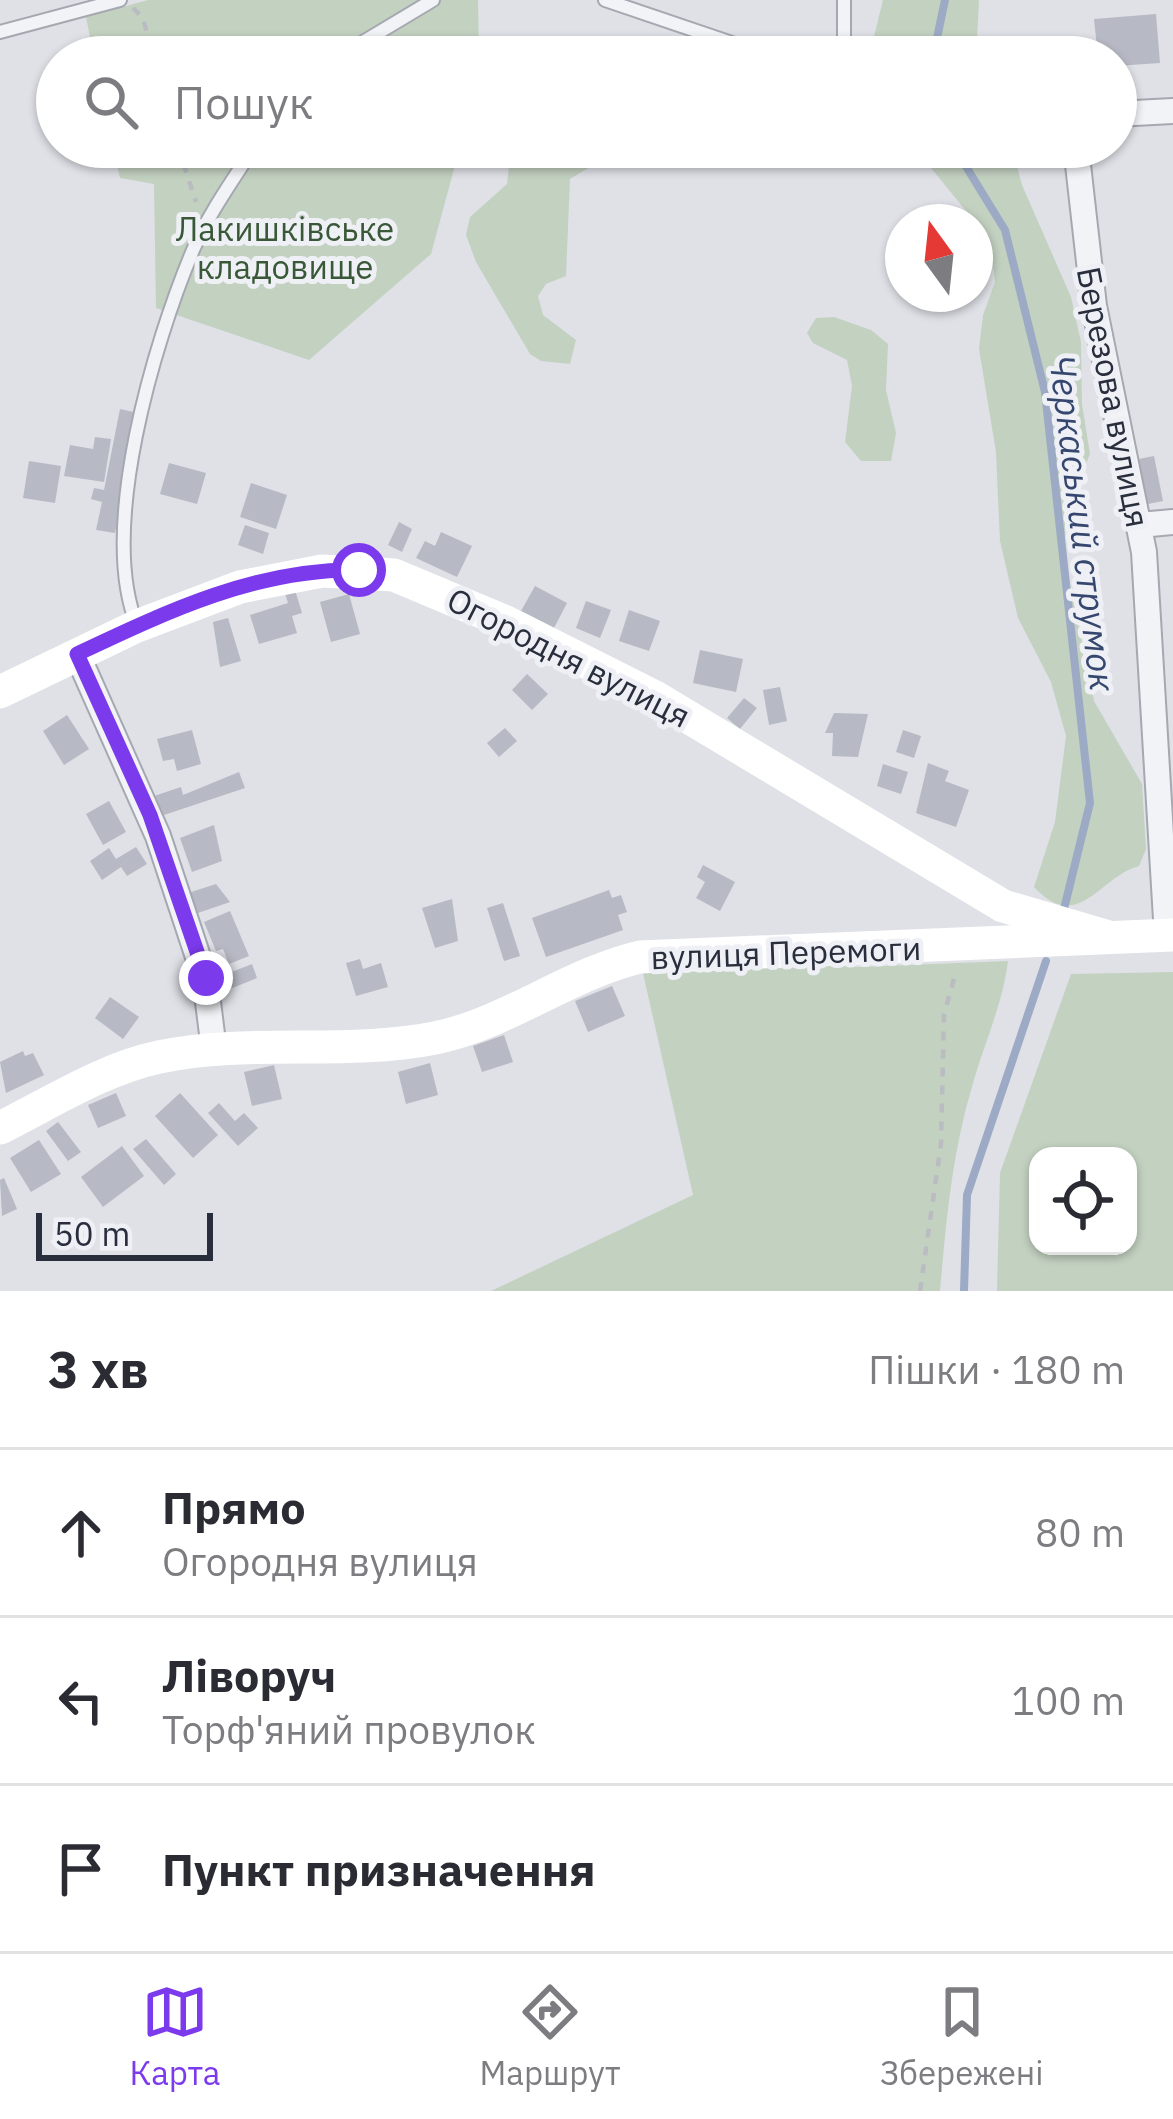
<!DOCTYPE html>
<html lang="uk">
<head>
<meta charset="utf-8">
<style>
	body { margin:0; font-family:"IBM Plex Sans",sans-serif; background:#f7f7f7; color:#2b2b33 }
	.controls { position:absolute; right:36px; bottom:36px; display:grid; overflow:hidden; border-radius:24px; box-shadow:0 3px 9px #0004 }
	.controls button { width:108px; height:108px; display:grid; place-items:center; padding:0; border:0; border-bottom:3px solid #e1e1e2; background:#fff; color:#2b2b33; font:60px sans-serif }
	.compass { position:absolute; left:885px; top:204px; width:108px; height:108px; border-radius:50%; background:#fff; box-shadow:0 3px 9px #0004; rotate:345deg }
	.scale { position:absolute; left:36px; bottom:30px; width:177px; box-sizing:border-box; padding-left:12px; border:6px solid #292e3d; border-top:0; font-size:33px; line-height:42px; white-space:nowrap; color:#292e3d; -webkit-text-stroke:9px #eef0f5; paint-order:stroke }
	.stop { position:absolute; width:36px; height:36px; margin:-27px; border:9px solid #7c3aed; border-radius:50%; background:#fff }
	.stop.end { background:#7c3aed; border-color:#fff; box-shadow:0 3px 12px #0008 }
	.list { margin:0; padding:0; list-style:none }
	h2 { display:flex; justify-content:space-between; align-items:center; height:156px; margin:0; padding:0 48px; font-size:51px }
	h2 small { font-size:39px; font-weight:400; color:#7c7c81 }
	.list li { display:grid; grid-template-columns:78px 1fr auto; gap:36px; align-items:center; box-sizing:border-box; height:168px; padding:0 48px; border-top:3px solid #e1e1e2 }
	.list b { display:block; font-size:45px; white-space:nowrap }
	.list p { margin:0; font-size:39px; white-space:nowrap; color:#7c7c81 }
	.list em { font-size:39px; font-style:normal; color:#7c7c81 }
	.icon { flex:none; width:66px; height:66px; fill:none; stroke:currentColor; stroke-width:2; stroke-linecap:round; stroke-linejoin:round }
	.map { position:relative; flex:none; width:1173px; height:1291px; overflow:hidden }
	.search { position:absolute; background:#fff; box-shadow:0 3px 9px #0004; left:36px; right:36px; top:36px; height:132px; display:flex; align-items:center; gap:30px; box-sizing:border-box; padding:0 42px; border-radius:66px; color:#7c7c81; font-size:45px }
	.sheet { height:660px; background:#fff }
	nav { display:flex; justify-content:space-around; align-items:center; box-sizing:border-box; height:168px; border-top:3px solid #e1e1e2; background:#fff; font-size:33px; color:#7c7c81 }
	nav a { display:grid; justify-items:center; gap:6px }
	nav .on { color:#7c3aed }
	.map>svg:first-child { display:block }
	.green { fill:#c3d1c1; fill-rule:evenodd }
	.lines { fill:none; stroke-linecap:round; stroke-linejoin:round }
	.stream { stroke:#9caac5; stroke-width:8 }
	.building { fill:#b7bac4 }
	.lane-casing { stroke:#a5a8b1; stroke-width:16 }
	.street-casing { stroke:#a5a8b1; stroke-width:28 }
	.path { stroke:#babcc2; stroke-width:4.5; stroke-dasharray:9 9; stroke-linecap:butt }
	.lane { stroke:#f2f3f6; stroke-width:12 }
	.street { stroke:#f2f3f6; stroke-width:24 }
	.secondary { stroke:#fff; stroke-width:33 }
	.route { stroke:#7c3aed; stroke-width:15 }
	.labels { text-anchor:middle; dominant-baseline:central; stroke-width:10; stroke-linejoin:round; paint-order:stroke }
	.park-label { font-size:33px; fill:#395837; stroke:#eef0f5 }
	.street-label { font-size:33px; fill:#292e3d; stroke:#eef0f5 }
	.water-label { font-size:36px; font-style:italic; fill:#36476f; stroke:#eef0f5 }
</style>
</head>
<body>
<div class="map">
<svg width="1173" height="1291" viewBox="0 0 1173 1291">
	<rect width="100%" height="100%" fill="#dfe1e7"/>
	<g class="green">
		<path d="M148,0H478L479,57H94L86,17Z"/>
		<path d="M883,0H979L976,57H869Z"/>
		<path d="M113,147H460L431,254L309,360L156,308L154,184L120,178Z"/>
		<path d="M511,147H597L595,164L570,179L566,276L546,284L538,296L543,315L576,340L570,364L541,361L530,354L476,262L466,235L470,217L507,184Z"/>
		<path d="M914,147H1012L1022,185L1071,297L1081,342L1082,404L1090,454L1065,513V560L1094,701L1142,784L1146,849L1139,866C1100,876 1078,935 1034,887L1055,822L1066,736L1051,682L1018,618L1000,541L996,452L979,349L983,315L995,282L993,266L975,222Z"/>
		<path d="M834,317L871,330L888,344L886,390L896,433L891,461H861L845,442L852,386L847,360L813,343L807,333L816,318Z"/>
		<path d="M699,950L857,967L1008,961C1002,1007 984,1043 972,1087C952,1153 946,1222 940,1291H491L693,1195L643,973Z"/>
		<path d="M1173,972V1291H997L1000,1173L1071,974ZM1038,1156H1128V1246H1038Z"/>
	</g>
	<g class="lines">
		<g class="stream">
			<path d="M933,57L945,0"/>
			<path d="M954,147L1005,230L1045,392L1090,803L1063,913"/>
			<path d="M964,1291L967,1195L1046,961"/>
		</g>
	</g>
	<g class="building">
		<path d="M1156,14L1160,63L1116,66V57H1098L1094,19Z"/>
		<path d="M120,409L138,413L115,533L96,530L102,502L91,499L94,488L104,490Z"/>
		<path d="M95,437L111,439L104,482L64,476L70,445L93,449Z"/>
		<path d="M1154,456L1163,501L1143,505L1134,460Z"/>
		<path d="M29,461L61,466L55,503L23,498Z"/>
		<path d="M169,463L206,473L197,504L160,494Z"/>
		<path d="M251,483L287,495L276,529L240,517Z"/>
		<path d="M399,522L412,529L402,552L388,545Z"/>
		<path d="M245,525L269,533L263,554L238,545Z"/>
		<path d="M441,532L472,546L457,577L416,558L425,541L435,546Z"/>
		<path d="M535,586L567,603L554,628L521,611Z"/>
		<path d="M295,590L302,613L292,616L297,633L259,644L250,615L288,603L285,593Z"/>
		<path d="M349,594L360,634L331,642L320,602Z"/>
		<path d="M586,601L611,610L600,638L576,628Z"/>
		<path d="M629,610L660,621L649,651L619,641Z"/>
		<path d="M228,618L241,661L220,667L213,622Z"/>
		<path d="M700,650L743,659L736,692L693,683Z"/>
		<path d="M527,674L548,694L532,710L512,690Z"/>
		<path d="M780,687L787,721L769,725L763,690Z"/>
		<path d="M744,698L757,708L740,729L727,718Z"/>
		<path d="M834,713L868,714L858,757L832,756L833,733H825Z"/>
		<path d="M67,715L89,749L64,765L43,731Z"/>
		<path d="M505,728L517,741L499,757L487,743Z"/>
		<path d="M192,730L201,764L177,771L174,759L163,761L157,739Z"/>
		<path d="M903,730L921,736L914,758L896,752Z"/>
		<path d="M928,763L949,771L945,781L969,790L956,827L916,813Z"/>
		<path d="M883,764L908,772L901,794L877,786Z"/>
		<path d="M239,772L245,788L161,816L154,796L181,787L183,795Z"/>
		<path d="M109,801L126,832L103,845L86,814Z"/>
		<path d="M214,825L222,861L192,872L180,838Z"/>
		<path d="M136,847L147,864L127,876L121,867L102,880L90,861L109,848L116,859Z"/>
		<path d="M703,865L735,882L720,911L696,898L705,882L697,877Z"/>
		<path d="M216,884L230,902L195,914L188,893Z"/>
		<path d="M609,890L612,898L621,895L627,912L618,915L623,930L546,957L532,918Z"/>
		<path d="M452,899L458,941L435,948L422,908Z"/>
		<path d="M503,903L520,956L504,961L487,908Z"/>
		<path d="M230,911L249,956L229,964L223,949L216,951L204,922Z"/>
		<path d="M360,959L363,969L381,963L388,987L356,996L346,963Z"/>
		<path d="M252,964L257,978L225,991L219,977Z"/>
		<path d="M612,986L625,1016L588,1032L575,1001Z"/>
		<path d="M110,997L139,1017L123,1039L95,1018Z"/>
		<path d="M504,1035L513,1062L482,1072L473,1046Z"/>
		<path d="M23,1051L25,1056L33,1053L44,1075L6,1093L0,1062Z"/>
		<path d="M430,1063L438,1095L406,1104L398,1072Z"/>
		<path d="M274,1065L282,1099L252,1106L244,1072Z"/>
		<path d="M116,1093L126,1116L98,1128L88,1105Z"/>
		<path d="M180,1093L218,1135L193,1158L155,1116Z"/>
		<path d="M219,1103L235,1121L244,1113L258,1128L238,1146L208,1113Z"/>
		<path d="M58,1122L81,1152L68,1161L46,1131Z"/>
		<path d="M146,1139L176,1174L164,1185L133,1149Z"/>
		<path d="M39,1140L61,1174L31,1192L10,1158Z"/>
		<path d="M122,1146L144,1176L103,1207L81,1177Z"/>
		<path d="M4,1178L17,1209L2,1216L0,1180Z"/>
	</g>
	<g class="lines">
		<g class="lane-casing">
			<g id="lane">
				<path d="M605,0L773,57"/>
				<path d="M844,0V57"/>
				<path d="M0,32L120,0"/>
				<path d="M338,57L433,0"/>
				<path d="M137,625C98,529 154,343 193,250C209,213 233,180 254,147"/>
			</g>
		</g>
		<g class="street-casing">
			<g id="street">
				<path d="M1116,114L1173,111"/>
				<path d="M1076,147L1094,306L1144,552L1167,936"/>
				<path d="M1140,525L1173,522"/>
				<path d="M77,654L158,836L205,978L214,1050"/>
			</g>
		</g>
		<g class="path">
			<path d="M133,8L143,18L153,57"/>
			<path d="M178,147L196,202"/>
			<path d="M920,1291L941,1144L944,1014L956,972"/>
		</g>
		<use href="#lane" class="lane"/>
		<use href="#street" class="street"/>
		<g class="secondary">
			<path d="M0,692L137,626L240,587L322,571L394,575L506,622L655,697L1003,906L1109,937"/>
			<path d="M0,1128C52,1102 103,1069 159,1057C250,1038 345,1056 435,1038C508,1023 568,974 640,957L1173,935"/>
		</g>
	</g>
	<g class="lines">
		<path class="route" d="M206,978L150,815L77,654C166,612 258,568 359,570"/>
	</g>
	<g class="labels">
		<g class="park-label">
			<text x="285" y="228">Лакишківське<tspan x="285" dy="38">кладовище</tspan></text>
		</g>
		<g class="street-label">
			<text transform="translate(1114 397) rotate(79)">Березова вулиця</text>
			<text transform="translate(569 657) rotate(27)">Огородня вулиця</text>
			<text transform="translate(786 952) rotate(-2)">вулиця Перемоги</text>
		</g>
		<g class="water-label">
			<text transform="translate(1083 523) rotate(83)">Черкаський струмок</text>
		</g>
	</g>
</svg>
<div class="controls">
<button><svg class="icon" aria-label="locate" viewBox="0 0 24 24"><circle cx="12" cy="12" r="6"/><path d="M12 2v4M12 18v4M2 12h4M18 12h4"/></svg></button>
</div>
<svg class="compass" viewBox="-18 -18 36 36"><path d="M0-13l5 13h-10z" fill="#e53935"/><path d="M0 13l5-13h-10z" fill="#7c7c81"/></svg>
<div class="scale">50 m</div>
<div class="stop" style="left:359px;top:570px"></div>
<div class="stop end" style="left:206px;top:978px"></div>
<div class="search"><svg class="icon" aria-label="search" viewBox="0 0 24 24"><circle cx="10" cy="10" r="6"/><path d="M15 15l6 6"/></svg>Пошук</div>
</div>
<section class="sheet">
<h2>3 хв<small>Пішки · 180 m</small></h2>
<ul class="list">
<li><svg class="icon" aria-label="ahead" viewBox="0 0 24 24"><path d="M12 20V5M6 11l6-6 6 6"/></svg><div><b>Прямо</b><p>Огородня вулиця</p></div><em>80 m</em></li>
<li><svg class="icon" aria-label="left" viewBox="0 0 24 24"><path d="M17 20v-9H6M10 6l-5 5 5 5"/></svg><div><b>Ліворуч</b><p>Торф'яний провулок</p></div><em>100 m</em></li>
<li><svg class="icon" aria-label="arrive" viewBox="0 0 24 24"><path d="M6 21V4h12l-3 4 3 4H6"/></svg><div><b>Пункт призначення</b></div></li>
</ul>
</section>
<nav>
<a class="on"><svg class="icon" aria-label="map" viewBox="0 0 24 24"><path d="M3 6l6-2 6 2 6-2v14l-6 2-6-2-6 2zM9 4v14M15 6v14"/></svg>Карта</a>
<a><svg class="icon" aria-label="directions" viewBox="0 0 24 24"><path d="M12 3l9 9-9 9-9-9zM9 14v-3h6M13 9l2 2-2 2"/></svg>Маршрут</a>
<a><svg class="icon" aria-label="saved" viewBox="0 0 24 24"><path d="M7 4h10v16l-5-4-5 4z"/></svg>Збережені</a>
</nav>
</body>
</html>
